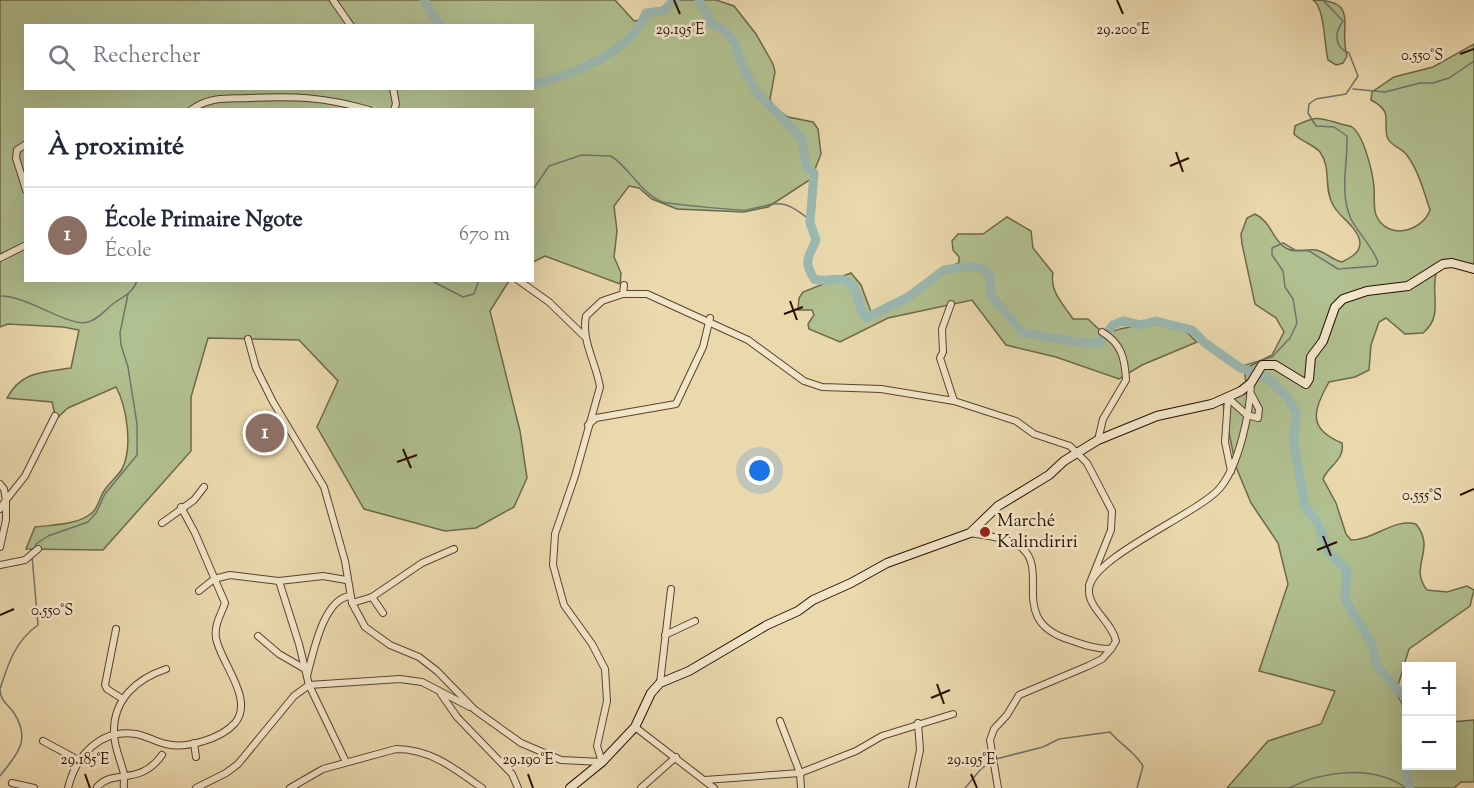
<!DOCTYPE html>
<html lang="fr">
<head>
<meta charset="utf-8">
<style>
	body { margin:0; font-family:"Sorts Mill Goudy",serif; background:#f2f2f3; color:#1f2937 }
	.controls { position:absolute; right:18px; bottom:18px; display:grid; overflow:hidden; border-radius:0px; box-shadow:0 6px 24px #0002 }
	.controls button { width:54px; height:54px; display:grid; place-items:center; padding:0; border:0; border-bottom:2px solid #e0e1e3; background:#fff; color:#1f2937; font:30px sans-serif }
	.you { position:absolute; left:760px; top:471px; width:21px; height:21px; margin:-15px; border:4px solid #fff; border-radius:50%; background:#1a73e8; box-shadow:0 0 0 9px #1a73e833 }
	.badge { display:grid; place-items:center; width:39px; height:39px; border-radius:50%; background:#8f2418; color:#fff; font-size:20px; font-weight:700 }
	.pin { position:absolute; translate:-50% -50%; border:3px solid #fff; box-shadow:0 2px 6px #0006 }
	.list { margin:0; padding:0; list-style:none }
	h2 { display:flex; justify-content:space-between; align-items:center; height:78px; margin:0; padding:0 24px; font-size:26px }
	h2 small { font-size:20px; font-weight:400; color:#747a83 }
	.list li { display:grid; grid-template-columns:39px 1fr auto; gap:18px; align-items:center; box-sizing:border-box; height:96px; padding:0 24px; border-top:2px solid #e0e1e3 }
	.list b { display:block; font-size:22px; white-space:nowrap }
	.list p { margin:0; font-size:20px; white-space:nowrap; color:#747a83 }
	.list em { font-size:20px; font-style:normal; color:#747a83 }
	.icon { flex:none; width:33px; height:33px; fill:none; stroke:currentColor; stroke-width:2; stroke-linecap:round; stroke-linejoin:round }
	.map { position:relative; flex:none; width:1474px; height:788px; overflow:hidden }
	.search { position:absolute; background:#fff; box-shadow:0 6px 24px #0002; left:24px; top:24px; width:510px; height:66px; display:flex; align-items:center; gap:15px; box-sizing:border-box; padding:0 21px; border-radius:0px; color:#747a83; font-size:22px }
	.panel { position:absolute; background:#fff; box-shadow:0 6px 24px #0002; left:24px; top:108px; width:510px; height:174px; border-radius:0px }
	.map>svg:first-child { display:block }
	.green { fill:#b1c090; stroke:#6e6848; stroke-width:1.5; fill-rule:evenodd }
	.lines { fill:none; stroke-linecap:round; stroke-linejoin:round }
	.stream { stroke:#6e756b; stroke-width:1.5 }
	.river { stroke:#9bb9b3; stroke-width:9 }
	.street-casing { stroke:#5a422c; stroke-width:8 }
	.secondary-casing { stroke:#2a1000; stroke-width:10 }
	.street { stroke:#f2e6ca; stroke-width:6 }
	.secondary { stroke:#f2e6ca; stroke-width:8 }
	.ticks { fill:none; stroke:#2a1000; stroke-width:2 }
	.poi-dot { fill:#8f2418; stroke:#f2e6ca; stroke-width:2 }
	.labels { text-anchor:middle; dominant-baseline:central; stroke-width:5; stroke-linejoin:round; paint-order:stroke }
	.poi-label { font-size:18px; fill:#2a1000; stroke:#f2e6ca; text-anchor:start }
	.ticks-label { font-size:15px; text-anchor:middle; fill:#2a1000; stroke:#f2e6ca; stroke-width:5; stroke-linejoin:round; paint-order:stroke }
</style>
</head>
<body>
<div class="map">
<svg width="1474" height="788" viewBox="0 0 1474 788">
	<rect width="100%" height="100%" fill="#ebd9ae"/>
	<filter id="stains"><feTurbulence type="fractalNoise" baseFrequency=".00333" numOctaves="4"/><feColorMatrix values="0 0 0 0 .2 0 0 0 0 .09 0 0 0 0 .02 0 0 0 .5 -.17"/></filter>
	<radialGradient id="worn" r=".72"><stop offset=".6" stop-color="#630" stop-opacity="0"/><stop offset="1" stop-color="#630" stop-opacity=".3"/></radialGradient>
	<g class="green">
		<path d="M0,0H615L634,21L645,19L675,0H716L734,6L756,34L773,64L775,72L770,99L774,107L788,117L813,122L818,129L821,154L811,179L768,207L744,212L677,209L652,199L639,188L629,186L614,206L617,231L614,257L621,273L620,284L545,256L533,262L532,110H26V280L509,281L490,311L520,431L527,478L514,507L476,528L445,531L364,509L317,427L338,381L299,340L208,338L191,397V451L103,550L26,549L35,527C53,525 79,525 93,512C98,507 100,497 104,491C109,483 117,477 122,469C133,448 127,407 116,387L68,408L56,419L52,402L7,398C21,371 44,372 71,368L79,330L63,327L8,324L0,327ZM26,26H532V88H26Z"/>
		<path d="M1313,0C1361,0 1338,27 1347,56L1343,63L1336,65L1328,60C1324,45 1325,8 1313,0Z"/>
		<path d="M1474,44V268L1446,265L1437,270C1429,292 1445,315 1423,333L1405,334L1386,318L1379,322L1371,345L1369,370L1355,377L1329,382C1313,410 1307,429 1342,443C1345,460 1329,465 1323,479L1336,503L1346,534L1351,540C1374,540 1394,518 1416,524C1437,550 1408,566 1427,590L1447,592L1467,586L1474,590L1470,606L1409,649L1396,692L1406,712V766H1452V722L1474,720V782H1461L1454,788H1227L1268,741L1321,724L1335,691L1259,671L1288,584L1278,543L1251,503L1236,467L1222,399L1246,383L1244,369L1272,355L1284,332L1276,318L1255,304L1242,244L1241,234L1247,218L1255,214C1271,222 1271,236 1283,246C1294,255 1305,248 1316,250C1326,252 1332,260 1342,262C1350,258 1360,253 1360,243C1359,228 1339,217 1333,205C1323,187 1332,169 1320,152C1313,144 1302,142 1294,134L1295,126C1316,116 1317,117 1338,123C1342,125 1349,125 1352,127C1364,135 1373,174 1374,187C1375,196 1373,207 1376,215C1387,241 1422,232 1430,210C1424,192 1418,169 1406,154C1401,148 1392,146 1388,139C1381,123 1396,113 1371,100L1372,92L1394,77L1433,67Z"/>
		<path d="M1007,217L1031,231L1033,248L1053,273C1049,291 1064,305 1073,319H1088L1105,335C1122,325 1169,320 1186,332C1190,334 1193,339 1197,342L1142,365L1119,379L1056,357L1006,345L972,300L888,318L840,342L809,329L808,324L814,315L812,310H798L799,298L803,292L851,273L861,285L871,312C896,307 916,287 936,272C942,268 952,266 959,263V257L953,250L952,241L958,234H983Z"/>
	</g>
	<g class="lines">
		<g class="stream">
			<path d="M1353,89L1385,92L1420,83H1433L1449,78L1474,61"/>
			<path d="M532,191L549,166L582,155L611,156C630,168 641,194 663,202C670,204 741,211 747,210C780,203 781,197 810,220"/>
			<path d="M430,280L463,297L474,294L479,280"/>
			<path d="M0,296C27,295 69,328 88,322C99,319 105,310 114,303C123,297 134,292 137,280"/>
			<path d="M1239,367L1272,357L1290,338L1297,323L1293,299L1285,287L1283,271L1272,255V248L1283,243L1295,250L1309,251L1338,269L1376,266L1378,262C1372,246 1359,234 1351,219C1339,192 1348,164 1347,136L1334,127L1316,126L1308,113L1309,104L1316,99L1346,94L1358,76L1349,53C1334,47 1334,33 1343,21L1323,0"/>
			<path d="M34,549L36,544L48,536L88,522L96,513L105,494L137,455V424L128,367L121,345L120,333L128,294"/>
			<path d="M0,689C8,664 15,641 38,625L32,556"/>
			<path d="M0,690C1,702 8,704 14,713C32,741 16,755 0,776"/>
			<path d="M996,759L1043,747L1059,739L1110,732C1121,745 1134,751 1143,766L1137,788"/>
			<path d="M965,788L981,769L992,761"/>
			<path d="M1289,788C1323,771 1373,764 1406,788"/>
		</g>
		<g class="river">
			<path d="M424,0L440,26"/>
			<path d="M699,0L712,24L726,31L734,43L742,66L757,93L802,138L806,167L814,173L810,223L816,240C808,259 803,260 814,279C824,283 835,277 844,280C861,286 856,308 866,318L908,297L944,270L972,266L985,270L990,275L991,296L1023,333L1083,343H1099L1113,325L1123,321L1140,325L1156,321L1192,330L1205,343L1239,367L1269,379L1287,397L1297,414L1293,439L1305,506L1319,526L1329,553L1347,570L1345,599L1372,644L1377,666L1406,699"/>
			<path d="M532,84C569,77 633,51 646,13L663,11L675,0"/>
			<path d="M1410,788L1406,770L1410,766"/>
		</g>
		<g class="street-casing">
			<g id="street">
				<path d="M333,0L351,26"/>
				<path d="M393,88L396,104L394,110"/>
				<path d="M191,110C210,96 227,99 249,98C295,96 325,97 369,110"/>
				<path d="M26,144L17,150L16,158L26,190"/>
				<path d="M0,258L26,245"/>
				<path d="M518,280L549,302L584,336"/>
				<path d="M623,294H647L748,340L804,381L822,387L881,389L954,401L1016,421L1034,434L1070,446L1087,463L1112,511L1111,530L1089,585"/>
				<path d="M951,304L942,329L943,352L940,358L954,401"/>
				<path d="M248,339L256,368L273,402L324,487L345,561L352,603L365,627L390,645L419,657L437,671L475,710L521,743L561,760L602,762"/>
				<path d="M1228,398L1225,442L1231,471"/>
				<path d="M1228,398L1247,415L1258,418L1259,409L1251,394"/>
				<path d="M588,425L596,418L676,404L703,347L710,318"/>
				<path d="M1098,440L1103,419L1126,380C1125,358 1121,343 1102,332"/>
				<path d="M0,484L4,489L6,500L0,509"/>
				<path d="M162,523L194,500L204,487"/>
				<path d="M970,533C986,536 1011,537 1023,549C1049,573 1008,621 1070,640C1084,645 1096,649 1111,649L1116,641C1112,622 1088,608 1089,590C1089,558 1198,514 1220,488C1239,465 1250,413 1251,383"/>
				<path d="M0,547L6,520V500L25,476L55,416"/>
				<path d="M0,565L25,560L38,549"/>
				<path d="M279,581L299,644L309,685L346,762"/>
				<path d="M199,591L214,579L230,575L279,581L323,576L346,580"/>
				<path d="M372,597L383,613"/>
				<path d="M352,603L372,597L422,563L454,549"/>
				<path d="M116,629L105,685L107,689L121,698"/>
				<path d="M665,635L695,621"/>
				<path d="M258,636L279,654L305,669"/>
				<path d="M307,676C313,654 323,599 350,596"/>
				<path d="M660,683L671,589"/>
				<path d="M441,694L457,717L512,774L518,788"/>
				<path d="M780,721L800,773L801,788"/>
				<path d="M635,727L714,788"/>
				<path d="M43,741L80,761"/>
				<path d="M194,743L196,757"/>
				<path d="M602,762L597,746L607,701L605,669L592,644L564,605L553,565L555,534L575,476L600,387C596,362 581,341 586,316L602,301L623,294L624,285"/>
				<path d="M705,780L800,773L856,751L882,736L953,714"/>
				<path d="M12,783L34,788"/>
				<path d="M97,787C114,768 139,787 162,755"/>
				<path d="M68,788C76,756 100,728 136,734C147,736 156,742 166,744C186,749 221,739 235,723C255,699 220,662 216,638C214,624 221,615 225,603L195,533L181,507"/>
				<path d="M124,788C123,783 125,779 124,774C121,761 114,747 114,733C113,700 136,679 166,669"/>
				<path d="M196,788L226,773L238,764L294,696L309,685L400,679L422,682L470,707"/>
				<path d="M290,788L323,769L396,749C431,749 455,769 482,788"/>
				<path d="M641,788L676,757"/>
				<path d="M912,788L920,750L918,723"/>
				<path d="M998,788L990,740L994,729L1007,715L1019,695L1088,666L1102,659L1111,649"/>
			</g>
		</g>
		<g class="secondary-casing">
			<path id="secondary" d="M570,788L602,762L635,727L651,693L660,683L689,671L767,625L798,611L813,600L851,583L887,563L970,533L998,506L1049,475L1064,461L1098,440L1157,416L1212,404L1241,391L1251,383L1262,365H1275L1306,384L1309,379L1311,357L1323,341L1335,307L1343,299L1367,291L1408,286L1443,264L1452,263L1474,269"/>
		</g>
		<use href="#street" class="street"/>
		<use href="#secondary" class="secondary"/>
	</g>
	<path class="ticks" d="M674,0L680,14M1117,0L1123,14M1460,54L1474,49M1176,152L1183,172M1170,166L1189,158M790,301L797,320M784,314L803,307M403,449L411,468M397,462L417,455M1460,495L1474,489M1323,536L1331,556M1317,550L1337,542M0,615L14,609M937,684L944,704M931,698L950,690M85,774L90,788M528,774L533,788M971,774L977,788"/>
	<circle class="poi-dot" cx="985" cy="532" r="6"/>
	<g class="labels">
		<g class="poi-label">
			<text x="997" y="522">Marché<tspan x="997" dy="21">Kalindiriri</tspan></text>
		</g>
	</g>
	<g class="ticks-label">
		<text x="680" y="34">29.195°E</text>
		<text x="1123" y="34">29.200°E</text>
		<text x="1422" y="60">0.550°S</text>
		<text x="1422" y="500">0.555°S</text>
		<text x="52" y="615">0.550°S</text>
		<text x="85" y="764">29.185°E</text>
		<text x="528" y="764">29.190°E</text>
		<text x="971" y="764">29.195°E</text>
	</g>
	<rect width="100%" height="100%" filter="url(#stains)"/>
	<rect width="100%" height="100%" fill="url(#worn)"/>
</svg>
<div class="controls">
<button>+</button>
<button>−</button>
</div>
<div class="you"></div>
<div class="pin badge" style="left:265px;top:433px;background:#8d6e63">1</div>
<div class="search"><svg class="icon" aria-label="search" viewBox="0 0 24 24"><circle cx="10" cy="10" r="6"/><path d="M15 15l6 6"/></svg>Rechercher</div>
<section class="panel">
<h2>À proximité<small></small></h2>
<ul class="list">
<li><span class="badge" style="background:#8d6e63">1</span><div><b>École Primaire Ngote</b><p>École</p></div><em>670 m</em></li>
</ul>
</section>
</div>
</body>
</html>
